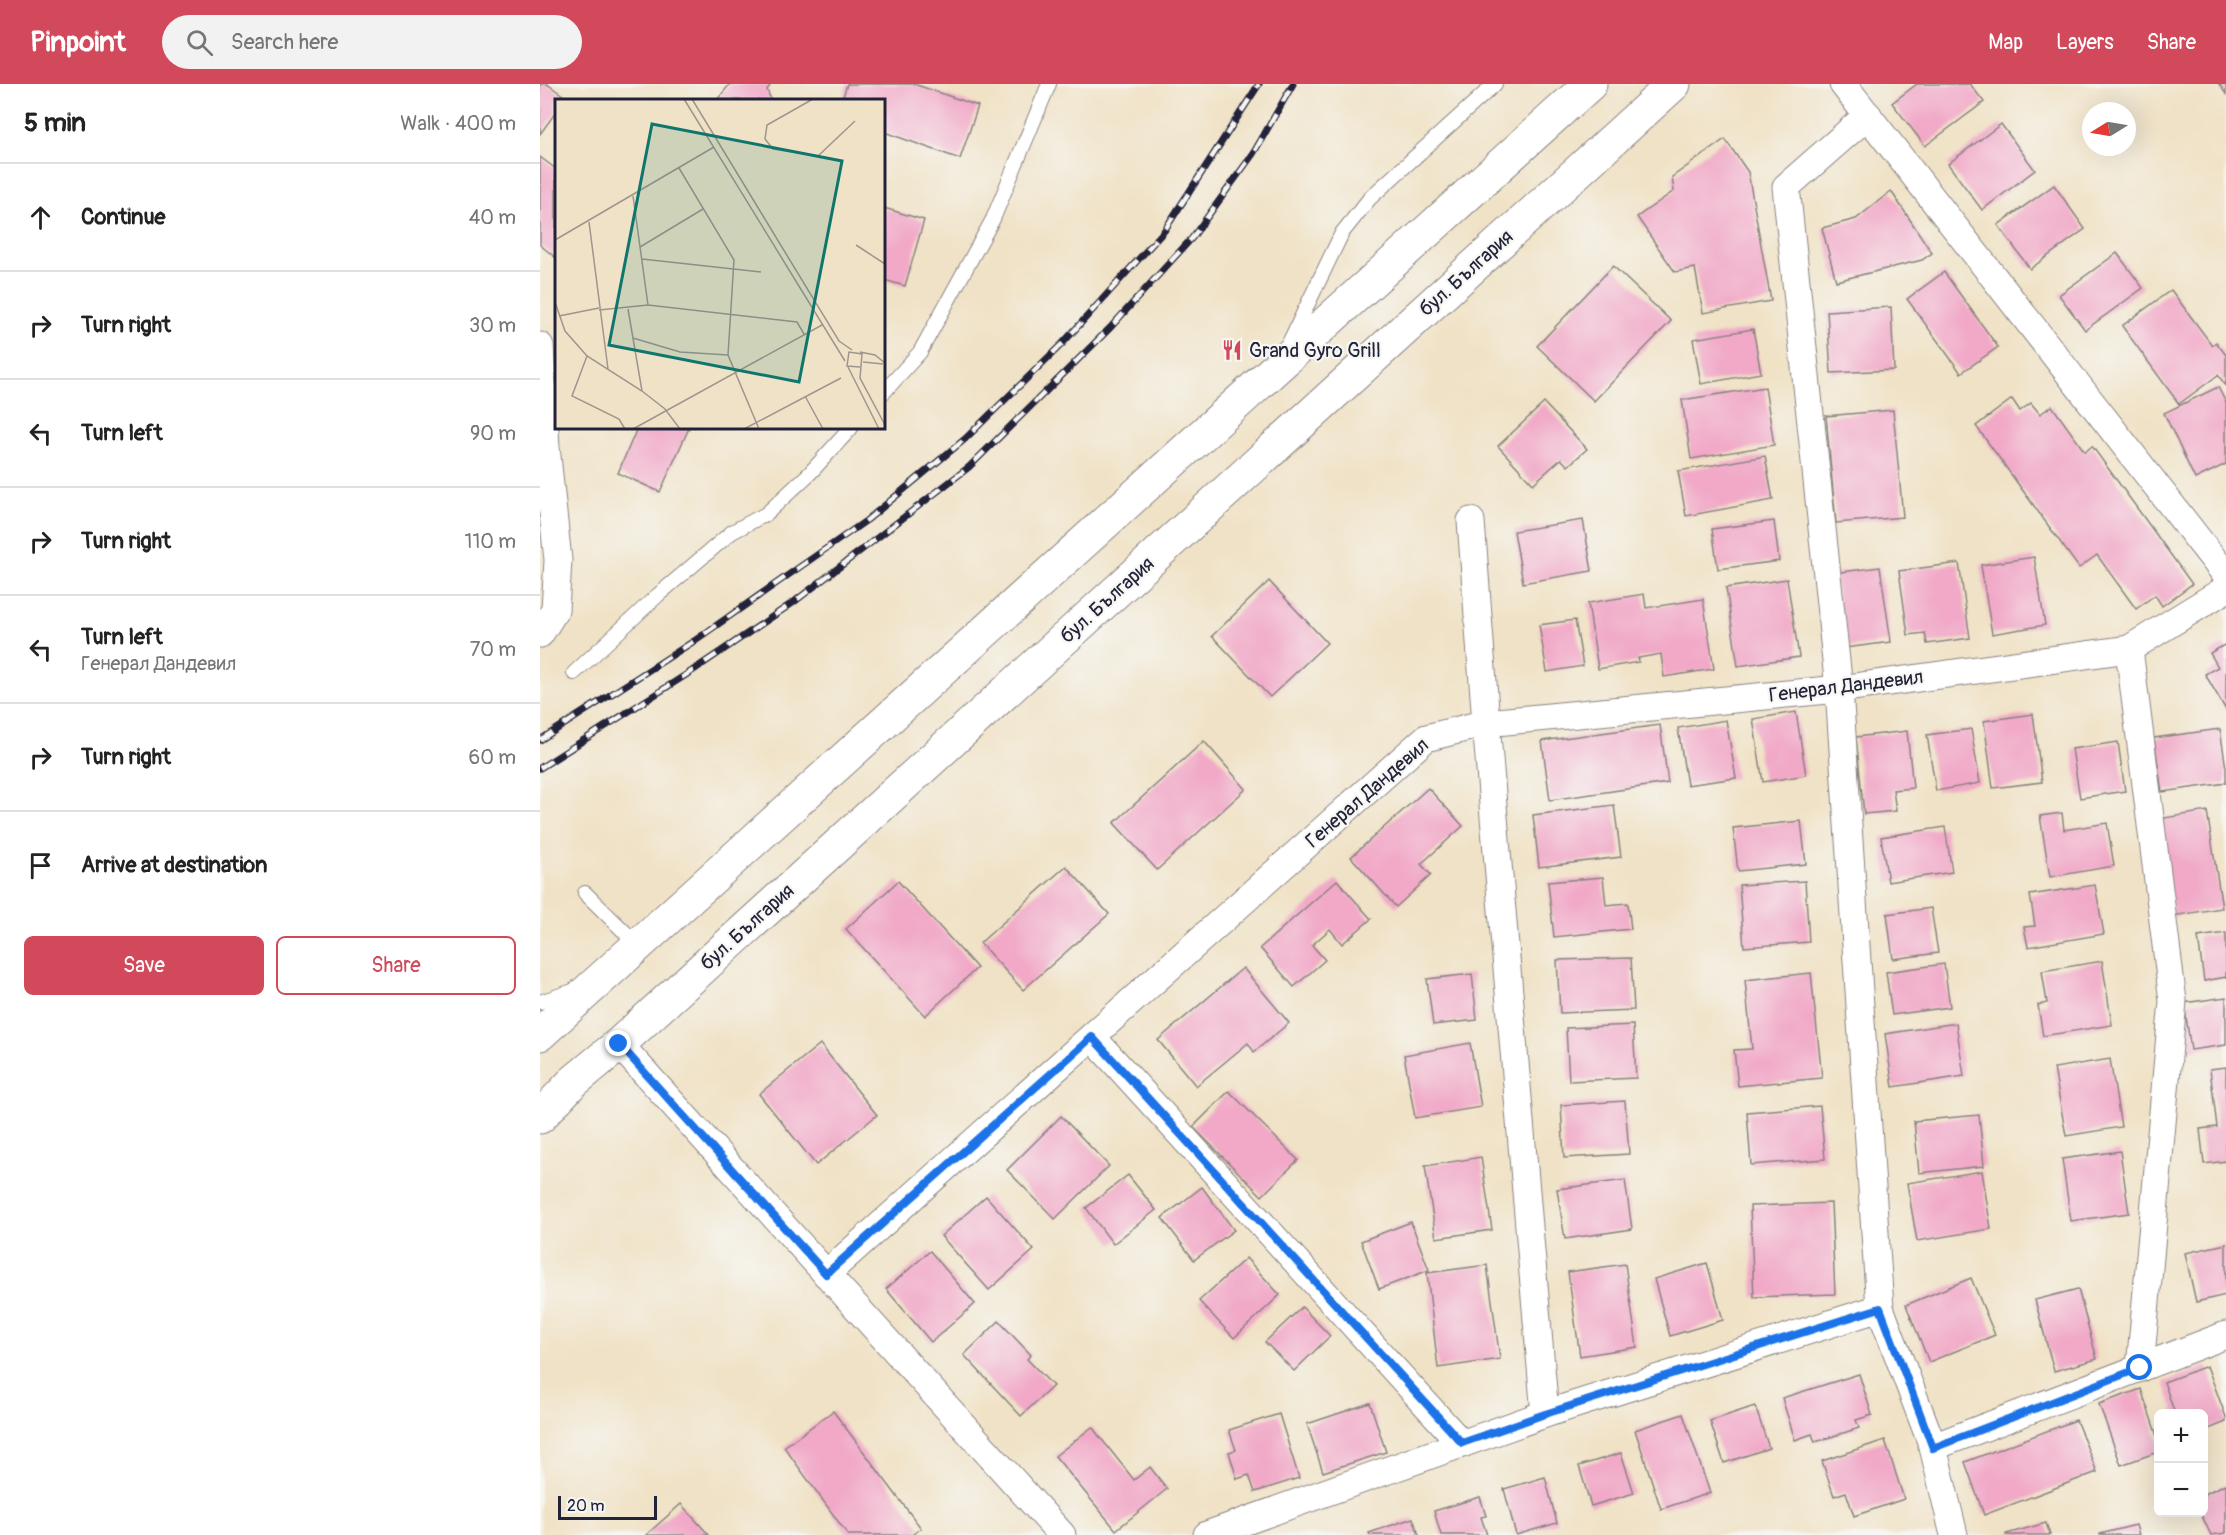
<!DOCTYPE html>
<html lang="en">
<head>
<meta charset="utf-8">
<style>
	body { margin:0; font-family:Pangolin,sans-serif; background:#f2f2f2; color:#222 }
	.controls { position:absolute; right:18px; bottom:18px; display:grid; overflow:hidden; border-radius:9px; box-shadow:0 6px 24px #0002 }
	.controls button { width:54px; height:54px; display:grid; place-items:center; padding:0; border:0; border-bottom:2px solid #e0e0e0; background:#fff; color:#222; font:30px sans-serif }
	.compass { position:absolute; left:1542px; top:18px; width:54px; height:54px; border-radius:50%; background:#fff; box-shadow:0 6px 24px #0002; rotate:259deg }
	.scale { position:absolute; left:18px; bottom:15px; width:99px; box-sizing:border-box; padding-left:6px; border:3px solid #22223b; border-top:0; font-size:16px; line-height:21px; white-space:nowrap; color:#22223b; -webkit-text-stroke:4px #f6f6f2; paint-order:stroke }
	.stop { position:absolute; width:18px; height:18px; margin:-14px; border:4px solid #1a73e8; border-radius:50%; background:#fff }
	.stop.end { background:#1a73e8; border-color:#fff; box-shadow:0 2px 6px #0008 }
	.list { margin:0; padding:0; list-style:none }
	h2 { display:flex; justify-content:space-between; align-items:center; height:78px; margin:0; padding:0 24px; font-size:26px }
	h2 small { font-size:20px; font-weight:400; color:#767676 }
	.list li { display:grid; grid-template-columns:39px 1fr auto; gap:18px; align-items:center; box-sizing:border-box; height:108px; padding:0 24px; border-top:2px solid #e0e0e0 }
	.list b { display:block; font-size:22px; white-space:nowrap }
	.list p { margin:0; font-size:20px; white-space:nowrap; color:#767676 }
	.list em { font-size:20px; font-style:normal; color:#767676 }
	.actions { display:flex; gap:12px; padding:18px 24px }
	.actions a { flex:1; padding:14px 0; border:2px solid #d1495b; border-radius:9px; text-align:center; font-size:21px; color:#d1495b }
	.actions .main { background:#d1495b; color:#fff }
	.icon { flex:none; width:33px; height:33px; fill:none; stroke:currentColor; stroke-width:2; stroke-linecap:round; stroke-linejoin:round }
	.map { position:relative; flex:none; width:1686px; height:1451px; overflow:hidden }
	header { display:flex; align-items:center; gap:36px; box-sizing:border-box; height:84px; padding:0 30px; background:#d1495b; color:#fff }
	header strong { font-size:28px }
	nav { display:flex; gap:33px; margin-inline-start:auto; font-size:21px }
	.search { width:420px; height:54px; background:#f2f2f2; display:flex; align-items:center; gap:15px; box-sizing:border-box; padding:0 21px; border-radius:33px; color:#767676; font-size:22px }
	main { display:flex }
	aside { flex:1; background:#fff }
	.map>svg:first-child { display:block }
	.building { fill:#f1a9c7 }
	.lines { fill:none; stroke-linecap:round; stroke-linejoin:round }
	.lane-casing { stroke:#898280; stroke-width:16 }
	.street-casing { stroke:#898280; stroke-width:29 }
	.secondary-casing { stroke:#898280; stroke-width:35 }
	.lane { stroke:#fff; stroke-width:14 }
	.street { stroke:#fff; stroke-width:27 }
	.secondary { stroke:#fff; stroke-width:33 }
	.rail-casing { stroke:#22223b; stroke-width:7 }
	.rail { stroke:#f6f6f2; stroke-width:4.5; stroke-dasharray:14; stroke-linecap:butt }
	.route { stroke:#1a73e8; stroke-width:8 }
	.labels { text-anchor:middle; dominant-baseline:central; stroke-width:4.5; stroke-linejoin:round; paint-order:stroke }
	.street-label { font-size:20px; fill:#22223b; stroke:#f6f6f2 }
	.poi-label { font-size:20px; fill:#22223b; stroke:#f6f6f2; text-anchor:start }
	.inset-road { fill:none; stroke:#9e958e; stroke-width:1.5 }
	.view { fill:#0f766e; fill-opacity:0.15; stroke:#0f766e; stroke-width:3 }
	.inset-edge { fill:none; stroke:#22223b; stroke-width:3 }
</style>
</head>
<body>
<header>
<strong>Pinpoint</strong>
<div class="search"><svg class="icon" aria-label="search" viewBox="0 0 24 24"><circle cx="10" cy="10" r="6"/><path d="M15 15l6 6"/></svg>Search here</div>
<nav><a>Map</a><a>Layers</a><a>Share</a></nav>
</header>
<main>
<aside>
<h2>5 min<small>Walk · 400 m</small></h2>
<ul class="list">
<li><svg class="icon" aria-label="ahead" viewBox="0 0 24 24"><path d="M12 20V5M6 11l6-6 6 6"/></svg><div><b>Continue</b></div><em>40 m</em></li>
<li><svg class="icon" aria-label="right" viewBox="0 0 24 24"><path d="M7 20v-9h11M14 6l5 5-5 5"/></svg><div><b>Turn right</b></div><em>30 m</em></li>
<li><svg class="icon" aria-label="left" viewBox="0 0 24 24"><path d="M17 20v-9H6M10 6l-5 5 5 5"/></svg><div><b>Turn left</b></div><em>90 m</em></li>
<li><svg class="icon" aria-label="right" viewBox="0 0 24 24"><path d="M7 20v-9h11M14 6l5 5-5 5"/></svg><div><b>Turn right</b></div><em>110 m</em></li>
<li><svg class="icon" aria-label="left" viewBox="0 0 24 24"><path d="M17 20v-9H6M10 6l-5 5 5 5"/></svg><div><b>Turn left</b><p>Генерал Дандевил</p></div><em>70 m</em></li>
<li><svg class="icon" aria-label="right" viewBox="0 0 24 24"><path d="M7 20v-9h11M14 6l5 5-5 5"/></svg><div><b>Turn right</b></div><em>60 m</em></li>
<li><svg class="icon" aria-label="arrive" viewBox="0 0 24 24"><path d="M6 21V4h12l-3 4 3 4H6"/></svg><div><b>Arrive at destination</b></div></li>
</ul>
<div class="actions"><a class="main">Save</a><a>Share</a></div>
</aside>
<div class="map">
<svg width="1686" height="1451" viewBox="0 0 1686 1451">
	<rect width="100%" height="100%" fill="#f6f6f2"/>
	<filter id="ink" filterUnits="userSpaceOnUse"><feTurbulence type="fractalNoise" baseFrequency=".0167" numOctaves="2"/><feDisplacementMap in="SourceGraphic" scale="12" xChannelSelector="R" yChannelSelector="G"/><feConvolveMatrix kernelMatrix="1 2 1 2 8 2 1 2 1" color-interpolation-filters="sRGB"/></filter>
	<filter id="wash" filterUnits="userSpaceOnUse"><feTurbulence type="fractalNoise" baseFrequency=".008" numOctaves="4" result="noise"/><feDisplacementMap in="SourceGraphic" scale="24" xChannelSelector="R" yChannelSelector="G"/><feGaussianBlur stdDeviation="1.35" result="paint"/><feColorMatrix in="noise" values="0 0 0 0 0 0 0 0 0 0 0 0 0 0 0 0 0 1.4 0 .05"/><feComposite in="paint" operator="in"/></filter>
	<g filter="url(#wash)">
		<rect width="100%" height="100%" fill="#f0e2c6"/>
		<g id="blocks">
			<g class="building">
				<path d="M0,0H7L27,14L25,16H16V28L0,50Z"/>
				<path d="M190,0H231L227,6L231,16H177Z"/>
				<path d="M307,0H374L438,22L420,75L344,48V16H302Z"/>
				<path d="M1377,0H1430L1444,18L1385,62L1352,19Z"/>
				<path d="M1679,0H1686V10Z"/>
				<path d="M1461,40L1495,86L1442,126L1408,80Z"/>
				<path d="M1185,55L1208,88L1231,217L1163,229L1155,184L1135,188L1097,133L1134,107L1132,93Z"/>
				<path d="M0,73L16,85V174L0,161Z"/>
				<path d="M1514,101L1545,145L1490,185L1458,141Z"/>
				<path d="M1351,107L1392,169L1382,176L1296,197L1282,144L1316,135Z"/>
				<path d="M344,124L384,136L365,202L344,196Z"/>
				<path d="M1577,169L1603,204L1545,246L1519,211Z"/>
				<path d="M1073,182L1131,237L1054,317L997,262Z"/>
				<path d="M1404,188L1458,263L1421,289L1367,215Z"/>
				<path d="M1631,206L1672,261L1676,258L1686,271V302L1678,291L1639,320L1582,242Z"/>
				<path d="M1351,223L1354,286L1291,289L1287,227Z"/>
				<path d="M1213,245L1221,289L1161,300L1153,255Z"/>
				<path d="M1225,303L1234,361L1151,375L1142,316Z"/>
				<path d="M1678,303L1686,319V380L1655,395L1624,329Z"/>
				<path d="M1472,315L1480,327L1491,319L1500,330L1512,322L1545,368L1552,362L1652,500L1622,522L1615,511L1596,525L1557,471L1539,484L1436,342Z"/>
				<path d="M1004,319L1047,365L1028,382L1021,375L993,400L958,362Z"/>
				<path d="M1353,326L1363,433L1296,439L1286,332Z"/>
				<path d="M97,344H149L120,408L78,389Z"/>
				<path d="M1225,372L1233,416L1146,432L1138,387Z"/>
				<path d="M1043,436L1052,487L983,499L974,447Z"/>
				<path d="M1234,437L1239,477L1178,485L1172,445Z"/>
				<path d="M1494,473L1505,541L1452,550L1441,481Z"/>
				<path d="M1419,479L1430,554L1387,560L1385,549L1368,551L1359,487Z"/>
				<path d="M1340,483L1351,558L1305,564L1294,489Z"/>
				<path d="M1247,495L1259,573L1198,582L1186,504Z"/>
				<path d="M729,497L787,559L730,613L672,552Z"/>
				<path d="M1104,510L1106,524L1163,515L1174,585L1124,593L1121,570L1098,574L1099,578L1058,585L1048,519Z"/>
				<path d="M1035,536L1043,582L1007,588L999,541Z"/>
				<path d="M1686,560V626L1665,590L1678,583L1670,569Z"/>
				<path d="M1256,628L1266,691L1223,698L1213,635Z"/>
				<path d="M1493,630L1502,698L1453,704L1444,637Z"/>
				<path d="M1186,636L1196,694L1147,701L1138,644Z"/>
				<path d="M1120,641L1128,699L1010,716L1002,657Z"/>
				<path d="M1431,645L1440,699L1396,707L1387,651Z"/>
				<path d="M1680,645L1686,684V699L1622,708L1614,654Z"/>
				<path d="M1367,647L1373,704L1353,706L1356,727L1324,730L1316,653Z"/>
				<path d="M664,657L706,705L617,786L574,739Z"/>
				<path d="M1578,658L1585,707L1540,714L1532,665Z"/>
				<path d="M888,704L923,742L881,780L891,791L856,823L811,773Z"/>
				<path d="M1074,721L1081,773L999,783L993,731Z"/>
				<path d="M1667,727L1682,824L1633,832L1618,735Z"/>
				<path d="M1522,729L1524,746L1567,739L1574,782L1510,793L1500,732Z"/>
				<path d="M1261,737L1266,780L1198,787L1193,744Z"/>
				<path d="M1405,743L1412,788L1348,798L1341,753Z"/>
				<path d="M526,782L569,830L483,906L440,859Z"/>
				<path d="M1063,793L1066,821L1088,819L1091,845L1014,853L1008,798Z"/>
				<path d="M797,796L831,835L802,860L790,845L772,861L785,876L754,903L720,864Z"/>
				<path d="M358,797L437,884L385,932L306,845Z"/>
				<path d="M1265,797L1269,858L1204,863L1199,801Z"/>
				<path d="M1555,801L1564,850L1488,863L1484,843L1495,842L1490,811Z"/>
				<path d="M1391,824L1398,869L1353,875L1347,830Z"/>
				<path d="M1686,849V893L1664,897L1658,853Z"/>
				<path d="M1091,874L1094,926L1020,929L1017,876Z"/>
				<path d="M1562,877L1572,941L1503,952L1498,921L1507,919L1502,887Z"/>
				<path d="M1404,880L1410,923L1352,931L1346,888Z"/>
				<path d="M703,884L749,939L714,968L708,959L656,1002L618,956Z"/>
				<path d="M1271,889L1282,994L1198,1002L1194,966L1212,965L1205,896Z"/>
				<path d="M932,890L937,936L893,941L887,895Z"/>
				<path d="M1686,913V961L1651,966L1644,919Z"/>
				<path d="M1416,939L1424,992L1353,1003L1345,950Z"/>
				<path d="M1093,941L1096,994L1029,997L1026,944Z"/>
				<path d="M930,959L941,1023L875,1034L864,971Z"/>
				<path d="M280,960L337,1031L276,1081L219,1010Z"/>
				<path d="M1570,975L1581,1043L1526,1052L1514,984Z"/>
				<path d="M1686,983V1077L1664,1080L1660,1045L1677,1043L1670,985Z"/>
				<path d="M689,1007L758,1076L722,1112L653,1043Z"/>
				<path d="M1085,1017L1089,1070L1024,1074L1021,1021Z"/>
				<path d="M1280,1022L1285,1075L1211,1081L1207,1028Z"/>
				<path d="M1439,1031L1444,1082L1379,1089L1374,1037Z"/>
				<path d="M521,1032L569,1082L515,1135L467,1086Z"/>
				<path d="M1580,1067L1589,1129L1531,1137L1522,1075Z"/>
				<path d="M941,1073L952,1146L896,1154L885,1082Z"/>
				<path d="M1442,1087L1451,1145L1377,1157L1367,1099Z"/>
				<path d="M588,1091L616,1126L573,1160L546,1124Z"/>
				<path d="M1085,1096L1092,1145L1025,1155L1017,1105Z"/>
				<path d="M662,1103L694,1146L654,1176L622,1134Z"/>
				<path d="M446,1112L494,1166L449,1206L401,1152Z"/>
				<path d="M1291,1119L1295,1210L1214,1213L1210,1122Z"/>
				<path d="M871,1138L889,1186L839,1205L821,1157Z"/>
				<path d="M1686,1160V1211L1656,1218L1645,1169Z"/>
				<path d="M390,1167L435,1220L391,1258L346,1205Z"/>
				<path d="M706,1174L740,1211L694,1254L659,1217Z"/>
				<path d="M1167,1179L1183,1236L1130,1252L1114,1195Z"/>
				<path d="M1085,1180L1097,1263L1040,1272L1028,1188Z"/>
				<path d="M947,1181L960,1275L898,1284L887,1189Z"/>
				<path d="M1431,1194L1455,1251L1389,1278L1366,1221Z"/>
				<path d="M1538,1205L1557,1275L1514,1287L1495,1216Z"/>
				<path d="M762,1223L790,1252L754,1287L725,1258Z"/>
				<path d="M459,1237L491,1271L487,1275L513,1302L481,1332L424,1271Z"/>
				<path d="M1667,1282L1686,1333V1338L1664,1347V1330H1635L1624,1298Z"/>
				<path d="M1319,1290L1332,1331L1316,1336L1319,1344L1275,1358L1272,1350L1255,1356L1242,1314Z"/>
				<path d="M1601,1305L1618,1355V1368L1581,1381L1559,1320Z"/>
				<path d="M830,1319L846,1368L783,1388L767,1340Z"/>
				<path d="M1215,1322L1229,1364L1184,1379L1170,1337Z"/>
				<path d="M293,1327L381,1444L372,1451H308L244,1363Z"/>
				<path d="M739,1330L759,1394L715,1408L709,1391L697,1395L689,1368L696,1366L689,1346Z"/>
				<path d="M1143,1330L1170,1409L1121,1425L1095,1346Z"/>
				<path d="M1536,1336L1557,1388L1444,1431L1425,1378Z"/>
				<path d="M552,1343L594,1396L610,1383L627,1405L576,1446L515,1372Z"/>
				<path d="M1345,1356L1364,1415L1314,1432L1306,1408L1294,1412L1282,1377Z"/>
				<path d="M1081,1369L1094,1409L1051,1422L1039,1382Z"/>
				<path d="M1005,1393L1017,1439L976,1451L964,1405Z"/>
				<path d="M1686,1400V1449L1671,1451L1660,1428H1664V1410Z"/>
				<path d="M940,1413L946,1432L941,1433L947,1451H901L894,1427Z"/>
				<path d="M141,1420L169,1451H106Z"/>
				<path d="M873,1434L879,1451H830L829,1449Z"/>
				<path d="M1506,1439L1510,1451H1466V1450Z"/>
				<path d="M1596,1441L1599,1451H1560V1450Z"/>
			</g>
		</g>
	</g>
	<g filter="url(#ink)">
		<use href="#blocks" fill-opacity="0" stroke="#898280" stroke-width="1.5"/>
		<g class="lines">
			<g class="lane-casing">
				<g id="lane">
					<path d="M749,259L802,149L830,114L955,0"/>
					<path d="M344,308L380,268L453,135L509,0"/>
					<path d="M34,589L118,511L192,448L226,430L270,389L311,344"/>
					<path d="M45,809L98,861"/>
					<path d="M0,918L33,907"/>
				</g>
			</g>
			<g class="street-casing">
				<g id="street">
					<path d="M1303,0L1686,491"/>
					<path d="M1328,31L1246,103L1299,605L1340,1224L1393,1363L1414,1451"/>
					<path d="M0,262L6,363L18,476L15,526L0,550"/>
					<path d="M931,437L946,639L1005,1330"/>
					<path d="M1589,565L1633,917L1600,1284"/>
					<path d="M552,953L922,1360"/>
					<path d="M79,960L522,1451"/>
					<path d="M286,1190L886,654L946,639L1299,605L1589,565L1686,505"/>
					<path d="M1393,1363L1686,1251"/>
					<path d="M667,1451L1005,1330L1340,1224"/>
				</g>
			</g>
			<g class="secondary-casing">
				<g id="secondary">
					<path d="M0,950L1050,0"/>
					<path d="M0,1033L32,999L79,960L1134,0"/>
				</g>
			</g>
			<use href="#lane" class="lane"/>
			<use href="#street" class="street"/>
			<use href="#secondary" class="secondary"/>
			<g class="rail-casing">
				<g id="rail">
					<path d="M0,656L154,557L327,436L425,355L523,259L624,147L719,0"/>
					<path d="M0,684L152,587L254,518L429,383L570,244L652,154L713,70L753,0"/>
				</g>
			</g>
			<use href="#rail" class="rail"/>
		</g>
	</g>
	<g class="lines" filter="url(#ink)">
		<path class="route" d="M79,960L286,1190L552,953L922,1359L1005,1330L1340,1224L1393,1364L1600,1284"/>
	</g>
	<defs>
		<g id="restaurant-bare" transform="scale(1.62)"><path d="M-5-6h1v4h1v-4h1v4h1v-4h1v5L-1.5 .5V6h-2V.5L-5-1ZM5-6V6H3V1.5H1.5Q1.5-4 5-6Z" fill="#d1495b" stroke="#f6f6f2" stroke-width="2.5" paint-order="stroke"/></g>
	</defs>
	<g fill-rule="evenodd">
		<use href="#restaurant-bare" x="692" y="266"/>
	</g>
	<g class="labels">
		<g class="street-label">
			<text transform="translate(926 189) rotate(-42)">бул. България</text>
			<text transform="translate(567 516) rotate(-42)">бул. България</text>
			<text transform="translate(1306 602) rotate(-7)">Генерал Дандевил</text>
			<text transform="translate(827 709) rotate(-41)">Генерал Дандевил</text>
			<text transform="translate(207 843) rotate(-42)">бул. България</text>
		</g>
		<g class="poi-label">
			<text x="709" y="266">Grand Gyro Grill</text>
		</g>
	</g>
	<g transform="translate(15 15)">
		<rect width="330" height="330" fill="#f0e2c6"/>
		<path class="inset-road" d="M129,0L290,262M137,0L284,242L297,251M258,0L212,26L210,40L218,50L263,57L300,22M124,69L179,161L173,256L204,330M78,97L93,206M34,123L53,270M0,141L159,48M301,146L330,165M85,148L148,110M87,160L206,173M0,203L10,232L32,257L87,292L110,310L125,330M73,210L87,292M44,211L93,206L242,223L249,235M4,217L44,209M78,239L125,253L173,256M305,253L320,256L330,264M32,257L17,297L64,320L70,330M308,263L328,265M293,268L324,330M305,268L292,267L294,253L307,255L305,279L330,326M250,297L268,330M78,330L267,226M189,330L286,279"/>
		<path class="view" d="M97,25L287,62L244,283L54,246Z"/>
		<rect width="330" height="330" class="inset-edge"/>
	</g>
</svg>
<div class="controls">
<button>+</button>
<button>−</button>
</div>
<svg class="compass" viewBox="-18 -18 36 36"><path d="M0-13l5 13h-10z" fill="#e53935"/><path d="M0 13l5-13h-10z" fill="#767676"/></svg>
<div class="scale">20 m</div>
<div class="stop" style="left:1600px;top:1284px"></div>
<div class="stop end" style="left:79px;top:960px"></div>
</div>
</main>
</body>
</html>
